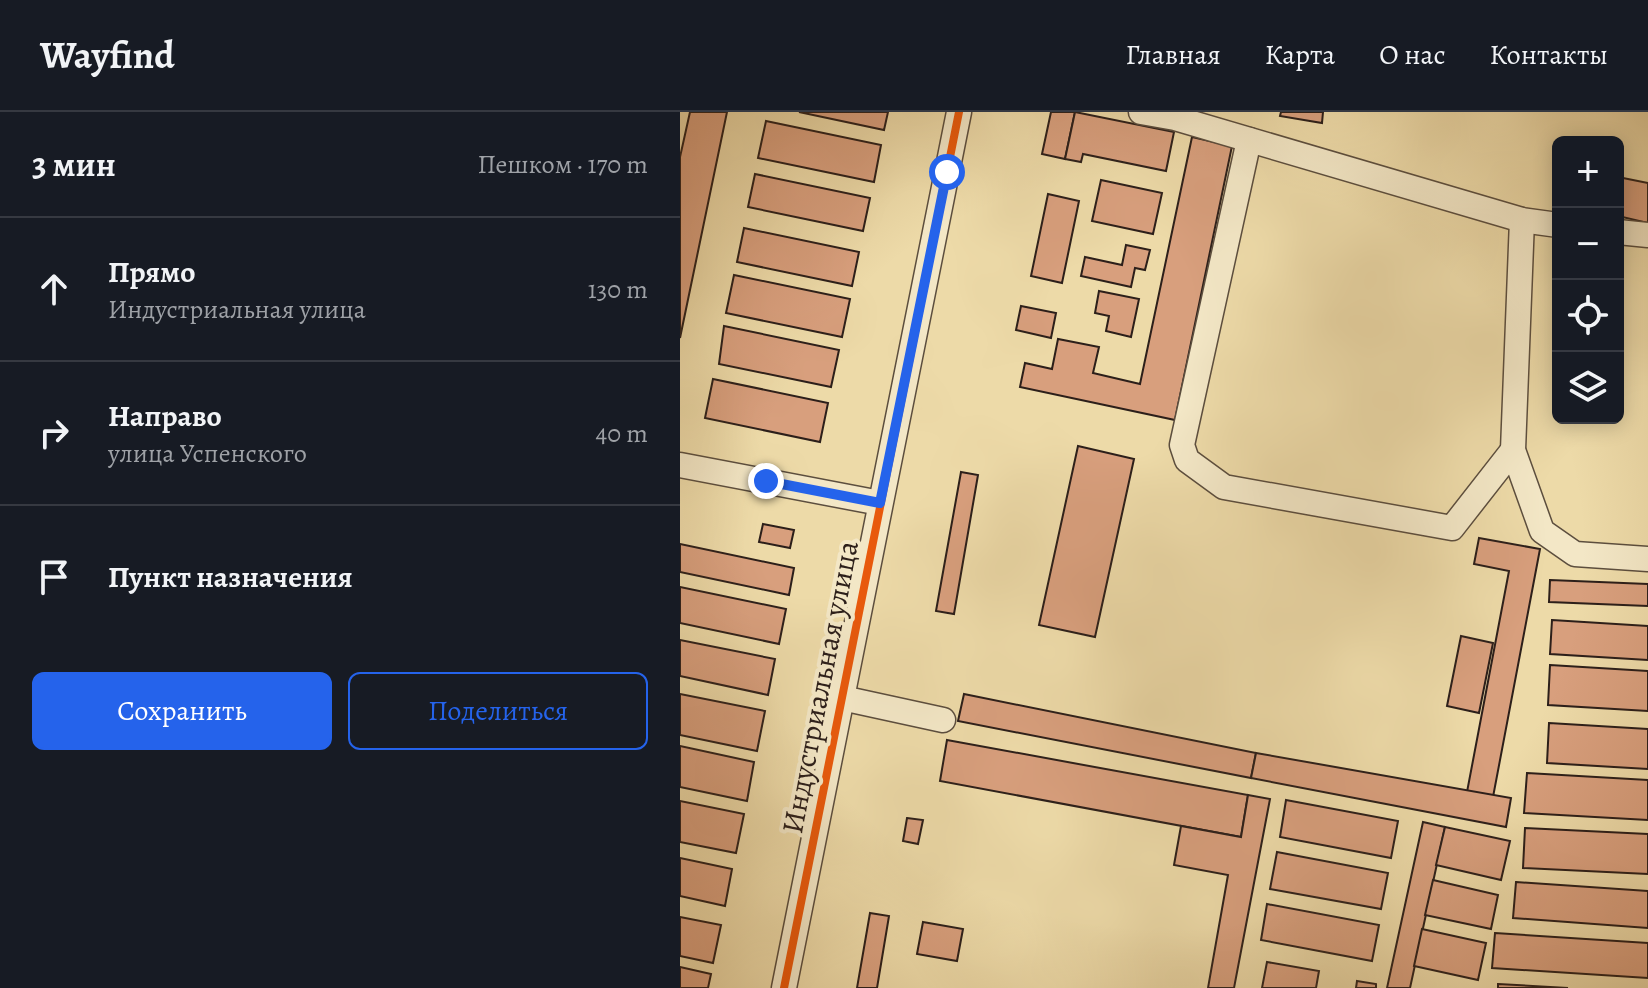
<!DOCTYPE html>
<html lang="ru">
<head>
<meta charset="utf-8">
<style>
	body { margin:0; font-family:Alegreya,serif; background:#20242c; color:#f1f3f6 }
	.controls { position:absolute; right:24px; top:24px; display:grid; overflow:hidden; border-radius:12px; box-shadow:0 4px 20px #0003 }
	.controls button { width:72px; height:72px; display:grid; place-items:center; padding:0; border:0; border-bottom:2px solid #363941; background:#171b24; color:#f1f3f6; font:40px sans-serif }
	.stop { position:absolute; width:24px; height:24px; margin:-18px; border:6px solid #2563eb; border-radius:50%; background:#fff }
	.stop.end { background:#2563eb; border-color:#fff; box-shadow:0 2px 8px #0008 }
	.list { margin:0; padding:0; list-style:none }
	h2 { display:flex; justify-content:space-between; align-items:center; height:104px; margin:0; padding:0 32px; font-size:34px }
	h2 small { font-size:26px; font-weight:400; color:#9ea1a6 }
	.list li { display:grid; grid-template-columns:52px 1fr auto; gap:24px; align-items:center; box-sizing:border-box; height:144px; padding:0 32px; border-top:2px solid #363941 }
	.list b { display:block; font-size:30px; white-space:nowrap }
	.list p { margin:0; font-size:26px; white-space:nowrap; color:#9ea1a6 }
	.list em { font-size:26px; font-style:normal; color:#9ea1a6 }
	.actions { display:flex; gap:16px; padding:24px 32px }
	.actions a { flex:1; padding:18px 0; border:2px solid #2563eb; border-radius:12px; text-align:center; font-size:28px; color:#2563eb }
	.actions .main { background:#2563eb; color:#fff }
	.icon { flex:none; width:44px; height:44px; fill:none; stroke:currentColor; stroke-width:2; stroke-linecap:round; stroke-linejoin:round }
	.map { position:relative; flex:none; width:968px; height:876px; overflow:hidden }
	header { display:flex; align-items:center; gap:48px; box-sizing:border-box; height:112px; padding:0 40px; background:#171b24; border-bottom:2px solid #363941 }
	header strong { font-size:38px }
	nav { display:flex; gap:44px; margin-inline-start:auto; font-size:28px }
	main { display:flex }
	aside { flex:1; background:#171b24 }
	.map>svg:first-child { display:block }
	.building { fill:#d89f7d; stroke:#2c1f1a; stroke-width:2 }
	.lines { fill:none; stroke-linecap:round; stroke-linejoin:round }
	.minor-casing { stroke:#5c4e3e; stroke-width:27 }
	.minor { stroke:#f3e7c6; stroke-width:24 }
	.cycleway-casing { stroke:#f3e7c6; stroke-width:13 }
	.cycleway { stroke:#e8590c; stroke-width:8 }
	.route { stroke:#2563eb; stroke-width:10 }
	.labels { text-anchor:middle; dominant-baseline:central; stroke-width:8; stroke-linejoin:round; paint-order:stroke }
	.street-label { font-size:30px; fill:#2c1f1a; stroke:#f3e7c6 }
</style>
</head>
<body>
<header>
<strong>Wayfind</strong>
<nav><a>Главная</a><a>Карта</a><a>О нас</a><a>Контакты</a></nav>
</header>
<main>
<aside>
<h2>3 мин<small>Пешком · 170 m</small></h2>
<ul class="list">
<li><svg class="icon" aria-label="ahead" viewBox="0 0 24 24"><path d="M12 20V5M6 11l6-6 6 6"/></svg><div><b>Прямо</b><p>Индустриальная улица</p></div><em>130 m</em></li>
<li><svg class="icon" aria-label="right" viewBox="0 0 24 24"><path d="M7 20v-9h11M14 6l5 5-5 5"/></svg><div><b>Направо</b><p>улица Успенского</p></div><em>40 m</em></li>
<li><svg class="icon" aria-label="arrive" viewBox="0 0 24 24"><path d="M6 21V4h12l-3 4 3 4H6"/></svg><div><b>Пункт назначения</b></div></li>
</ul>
<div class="actions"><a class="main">Сохранить</a><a>Поделиться</a></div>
</aside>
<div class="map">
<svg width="968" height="876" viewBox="0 0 968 876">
	<rect width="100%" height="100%" fill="#eddaa8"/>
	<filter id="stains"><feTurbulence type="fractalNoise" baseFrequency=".0025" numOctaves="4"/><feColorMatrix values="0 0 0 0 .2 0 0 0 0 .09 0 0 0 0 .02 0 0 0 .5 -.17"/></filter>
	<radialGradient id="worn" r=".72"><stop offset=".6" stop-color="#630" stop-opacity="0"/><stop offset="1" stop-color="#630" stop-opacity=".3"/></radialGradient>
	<g class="building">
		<path d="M10,0H47L0,226V45Z"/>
		<path d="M119,0H208L204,18Z"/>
		<path d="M371,0H395L385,47L362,42Z"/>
		<path d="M395,0L494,20L486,59L403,42L401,50L385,47Z"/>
		<path d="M601,0H643L642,11L600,4Z"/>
		<path d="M86,9L201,33L194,70L78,46Z"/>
		<path d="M512,25L552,34L495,308L340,275L345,251L372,257L378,227L419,235L413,261L460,272Z"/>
		<path d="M75,62L190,86L183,119L68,95Z"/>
		<path d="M938,65L968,71V111L938,104Z"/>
		<path d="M421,68L482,81L473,122L412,109Z"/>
		<path d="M368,82L399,89L382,171L351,164Z"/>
		<path d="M64,116L179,140L172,174L57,150Z"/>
		<path d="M446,133L470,138L465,158L455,156L451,175L401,164L405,145L442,153Z"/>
		<path d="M54,163L170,187L162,225L46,201Z"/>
		<path d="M419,179L459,187L451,225L426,219L429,204L415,201Z"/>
		<path d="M341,194L376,201L371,226L336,218Z"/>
		<path d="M44,214L159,238L151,275L39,252Z"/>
		<path d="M33,267L148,291L140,330L25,306Z"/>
		<path d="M398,334L454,347L415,525L359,513Z"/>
		<path d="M281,360L298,363L274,502L256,499Z"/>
		<path d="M83,412L114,418L110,436L79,430Z"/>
		<path d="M799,426L860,437L813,685L787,680L829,459L794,452Z"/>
		<path d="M0,432L114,456L109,483L0,460Z"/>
		<path d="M870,468L968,472V494L869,490Z"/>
		<path d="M0,475L106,497L99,532L0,511Z"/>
		<path d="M872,508L968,514V548L870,542Z"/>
		<path d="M781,524L813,531L799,601L767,594Z"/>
		<path d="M0,528L95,547L88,583L0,564Z"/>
		<path d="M870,553L968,559V599L868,593Z"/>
		<path d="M0,582L85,599L77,639L0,623Z"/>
		<path d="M284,582L576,641L571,666L278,609Z"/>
		<path d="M869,611L968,617V657L867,651Z"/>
		<path d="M267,628L568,683L561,725L260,669Z"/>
		<path d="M0,634L74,650L67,689L0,675Z"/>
		<path d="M576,641L831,686L826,715L571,666Z"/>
		<path d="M847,661L968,668V708L844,701Z"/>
		<path d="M568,683L590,687L554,876H528L548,763L494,753L501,714L561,725Z"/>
		<path d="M606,688L718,709L711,746L600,725Z"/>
		<path d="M0,689L64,702L56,741L0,730Z"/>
		<path d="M227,706L243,708L238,732L223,729Z"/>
		<path d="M743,710L765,715L730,876H707Z"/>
		<path d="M765,715L830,729L821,768L756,753Z"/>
		<path d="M845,716L968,722V762L843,756Z"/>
		<path d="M597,740L708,761L701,797L590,777Z"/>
		<path d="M0,746L52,757L45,794L0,784Z"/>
		<path d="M753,768L818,783L811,817L745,803Z"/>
		<path d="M836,770L968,779V816L833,806Z"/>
		<path d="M587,792L699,813L692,849L581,828Z"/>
		<path d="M190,801L209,804L197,876H177Z"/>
		<path d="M0,805L41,813L33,851L0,844Z"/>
		<path d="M243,810L283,817L277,849L237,842Z"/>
		<path d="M742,817L806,831L798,868L734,854Z"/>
		<path d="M815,821L968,831V866L812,856Z"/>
		<path d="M587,850L639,859L636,876H582Z"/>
		<path d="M0,855L31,862L28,876H0Z"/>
		<path d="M677,869L696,872V876H676Z"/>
		<path d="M818,872L888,876H818Z"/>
	</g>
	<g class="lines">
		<g class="minor-casing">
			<g id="minor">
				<path d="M461,0L495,6L842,108L878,113"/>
				<path d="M569,28L502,333L507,348L544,375L772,416L833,338"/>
				<path d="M842,108L833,338L862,419L895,442L968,447"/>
				<path d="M938,120L968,123"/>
				<path d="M0,353L200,391"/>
				<path d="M162,586L263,608"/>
				<path d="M104,876L279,0"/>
			</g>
		</g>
		<use href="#minor" class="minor"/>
		<g class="cycleway-casing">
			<path id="cycleway" d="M104,876L279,0"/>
		</g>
		<use href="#cycleway" class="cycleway"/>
	</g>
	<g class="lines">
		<path class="route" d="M86,369L200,391L267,60"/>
	</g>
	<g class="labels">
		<g class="street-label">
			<text transform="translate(140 575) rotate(-79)">Индустриальная улица</text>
		</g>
	</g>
	<rect width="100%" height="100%" filter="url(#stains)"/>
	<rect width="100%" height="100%" fill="url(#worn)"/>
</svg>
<div class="controls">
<button>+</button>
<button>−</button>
<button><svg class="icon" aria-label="locate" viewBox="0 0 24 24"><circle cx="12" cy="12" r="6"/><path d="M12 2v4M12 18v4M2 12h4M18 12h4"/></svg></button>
<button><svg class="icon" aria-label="layers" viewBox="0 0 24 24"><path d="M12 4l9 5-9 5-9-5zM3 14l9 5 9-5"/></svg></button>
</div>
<div class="stop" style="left:267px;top:60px"></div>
<div class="stop end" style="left:86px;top:369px"></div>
</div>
</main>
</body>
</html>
